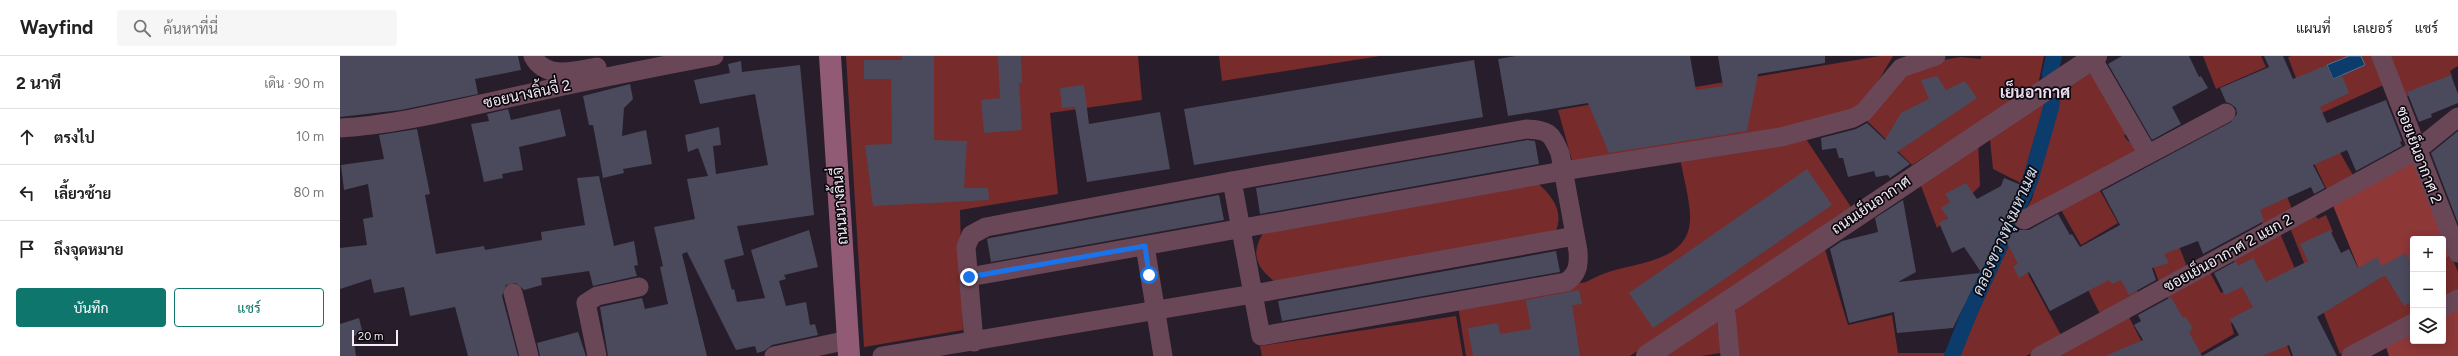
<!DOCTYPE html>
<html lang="th">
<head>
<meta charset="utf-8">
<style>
	body { margin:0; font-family:Figtree,Sarabun,sans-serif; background:#f6f6f6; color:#222 }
	.controls { position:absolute; right:12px; bottom:12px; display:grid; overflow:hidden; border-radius:4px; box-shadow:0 2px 10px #0003 }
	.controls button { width:36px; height:36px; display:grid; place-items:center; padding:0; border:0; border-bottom:1px solid #e0e0e0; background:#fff; color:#222; font:20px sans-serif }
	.scale { position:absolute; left:12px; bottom:10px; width:46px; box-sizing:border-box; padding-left:4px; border:2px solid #f3ecf6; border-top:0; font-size:11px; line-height:14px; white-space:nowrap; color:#f3ecf6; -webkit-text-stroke:3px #0e090f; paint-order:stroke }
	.stop { position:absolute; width:12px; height:12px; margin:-9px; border:3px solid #1a73e8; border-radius:50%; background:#fff }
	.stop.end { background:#1a73e8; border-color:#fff; box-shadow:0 1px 4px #0008 }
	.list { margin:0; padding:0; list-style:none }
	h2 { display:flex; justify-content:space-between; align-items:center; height:52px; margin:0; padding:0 16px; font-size:17px }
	h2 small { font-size:13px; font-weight:400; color:#767676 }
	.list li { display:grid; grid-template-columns:26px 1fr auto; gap:12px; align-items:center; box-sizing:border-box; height:56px; padding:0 16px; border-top:1px solid #e0e0e0 }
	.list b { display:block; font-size:15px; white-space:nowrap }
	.list em { font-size:13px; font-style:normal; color:#767676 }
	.actions { display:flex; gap:8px; padding:12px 16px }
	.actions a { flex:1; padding:9px 0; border:1px solid #0f766e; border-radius:4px; text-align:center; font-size:14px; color:#0f766e }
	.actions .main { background:#0f766e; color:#fff }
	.icon { flex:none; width:22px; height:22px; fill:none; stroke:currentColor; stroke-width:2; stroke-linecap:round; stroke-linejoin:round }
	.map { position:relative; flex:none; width:2118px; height:300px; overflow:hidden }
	header { display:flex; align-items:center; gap:24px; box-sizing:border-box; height:56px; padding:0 20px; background:#fff; border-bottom:1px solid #e0e0e0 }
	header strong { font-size:19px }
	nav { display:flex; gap:22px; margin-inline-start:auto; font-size:14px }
	.search { width:280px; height:36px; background:#f6f6f6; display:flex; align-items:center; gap:10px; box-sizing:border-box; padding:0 14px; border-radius:4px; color:#767676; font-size:15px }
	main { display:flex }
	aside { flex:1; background:#fff }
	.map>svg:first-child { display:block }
	.green { fill:#782b2b }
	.forest { fill:#8d3737 }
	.water { fill:#0c3c6b; stroke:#517195 }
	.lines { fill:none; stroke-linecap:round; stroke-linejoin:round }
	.canal { stroke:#0c3c6b; stroke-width:16 }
	.building { fill:#4a4a5c }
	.minor { stroke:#6a4757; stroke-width:19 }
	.tertiary { stroke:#6a4757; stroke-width:22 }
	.secondary { stroke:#925b75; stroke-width:22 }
	.route { stroke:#1a73e8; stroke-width:5 }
	.labels { text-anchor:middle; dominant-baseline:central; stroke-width:3.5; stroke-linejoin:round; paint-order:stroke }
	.street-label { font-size:15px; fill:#f3ecf6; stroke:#0e090f }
	.neighbourhood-label { font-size:16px; font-weight:bold; fill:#ecdef1; stroke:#0e090f }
	.water-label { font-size:16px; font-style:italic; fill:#ccdbed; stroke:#0e090f }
</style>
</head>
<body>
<header>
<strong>Wayfind</strong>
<div class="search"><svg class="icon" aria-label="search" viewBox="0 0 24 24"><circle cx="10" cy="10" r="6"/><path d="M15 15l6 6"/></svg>ค้นหาที่นี่</div>
<nav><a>แผนที่</a><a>เลเยอร์</a><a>แชร์</a></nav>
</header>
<main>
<aside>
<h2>2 นาที<small>เดิน · 90 m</small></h2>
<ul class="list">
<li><svg class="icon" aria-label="ahead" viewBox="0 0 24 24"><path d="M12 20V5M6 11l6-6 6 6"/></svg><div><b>ตรงไป</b></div><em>10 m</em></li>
<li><svg class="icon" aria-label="left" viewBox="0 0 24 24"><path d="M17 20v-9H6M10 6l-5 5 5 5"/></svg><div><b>เลี้ยวซ้าย</b></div><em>80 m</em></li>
<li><svg class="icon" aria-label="arrive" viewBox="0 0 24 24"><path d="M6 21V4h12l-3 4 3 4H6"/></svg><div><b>ถึงจุดหมาย</b></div></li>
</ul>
<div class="actions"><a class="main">บันทึก</a><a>แชร์</a></div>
</aside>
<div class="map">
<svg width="2118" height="300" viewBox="0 0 2118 300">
	<rect width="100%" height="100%" fill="#271d2b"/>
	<g class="green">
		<path d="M506,0H798L802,44L710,57L718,138L620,154L623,274L524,291Z"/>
		<path d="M879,0H1040L882,25Z"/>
		<path d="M1540,0H1553L1523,51L1510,62L1233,108L1218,54Z"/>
		<path d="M1641,0H1704L1698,29L1572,109L1524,62L1561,19L1596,5L1621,1L1641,3Z"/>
		<path d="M1863,0H1921L1926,11L1876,33Z"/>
		<path d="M1951,0H2036L2046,28L1971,62L1948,1Z"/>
		<path d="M2049,0H2118V10L2110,15L2112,20L2066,41Z"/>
		<path d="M1747,14L1753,16L1788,75L1784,80L1788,85L1794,86L1799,95L1685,155L1692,143L1723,27Z"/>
		<path d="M1710,42L1685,129L1653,113L1649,74Z"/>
		<path d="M1464,80L1511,151L1290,300H1126L1118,250L1246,226C1252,223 1257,220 1263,218C1292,206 1347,208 1350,165C1351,147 1343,120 1340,102Z"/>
		<path d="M1638,82L1640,130L1597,172L1578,122Z"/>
		<path d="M1999,95L2014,121L1987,134L1973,105Z"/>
		<path d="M1902,106L1946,138L1952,153L1923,170Z"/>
		<path d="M1196,126C1212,139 1225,156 1215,177L938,228C916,212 909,198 925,174Z"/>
		<path d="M1758,131L1778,167L1741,189L1720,152Z"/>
		<path d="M1973,157L1978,163L1986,159L1993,176L1969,186L1989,227L2018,211L2026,223L2073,217V261L2000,298L1949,169Z"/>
		<path d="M1678,172L1689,220L1722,281L1686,300H1619L1674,175Z"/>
		<path d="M1939,175L1966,239L1938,240L1891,267L1894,278L1858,299L1826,239L1868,213L1881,237L1904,226L1892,200Z"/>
		<path d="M1837,185L1846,208L1845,214L1820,228L1806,193Z"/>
		<path d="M1484,190L1508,269L1552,259L1558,297H1606L1604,300H1397L1394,260L1396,253Z"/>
		<path d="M2111,199L2118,216V238L2103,245V204Z"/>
		<path d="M1784,204L1799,239L1761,260L1743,224Z"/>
		<path d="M1376,258L1381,297L1361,300H1318Z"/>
		<path d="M1116,260L1123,300H922L920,290Z"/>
		<path d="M1789,261L1809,300H1717Z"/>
		<path d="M1945,284L1951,300H1894Z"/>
	</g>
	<g class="forest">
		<path d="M2073,105L2111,199L2103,204V183H2073V217L2026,223L2018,211L1992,147Z"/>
		<path d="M2118,249V300H2049L2046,291L2073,275V285H2103V258Z"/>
	</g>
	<path class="water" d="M2009,0H2021L2025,9L1993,23L1987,9Z"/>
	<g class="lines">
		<path class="canal" d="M1612,300L1631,253L1690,125L1711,52L1713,37L1710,18L1714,0"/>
	</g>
	<g class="building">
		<path d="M0,0H178L181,14L135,23L138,38L61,54L0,61Z"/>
		<path d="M562,0H594V84L627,85L624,132H648L649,144L533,150L525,89L552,88L551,23H524V4H562Z"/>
		<path d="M658,0H681L682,27H679L682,74L644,77L641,44L660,42Z"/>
		<path d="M1176,0H1350L1356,34L1383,30L1378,0H1485V7L1418,18L1407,75L1269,97L1248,47L1168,60L1158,3Z"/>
		<path d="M1782,0H1849L1859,21L1861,20L1868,32L1832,51L1841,68L1812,84L1768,8Z"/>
		<path d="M1924,0H1943L1953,23L1987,9L1993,23L2002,19L2009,37L1980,51L1987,67L2046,44L2062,85L2060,86L2062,90L2016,115L2007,94L1973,109L1985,132L1974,138L1971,131L1920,154L1924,165L1863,198L1858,185L1824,198L1829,207L1812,212L1816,224L1789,239L1781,224L1772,228L1769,224L1710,255L1689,216L1679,222L1673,210L1678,208L1664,181L1679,174H1689L1718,158L1730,179L1732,178L1740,191L1780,169L1762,135L1891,66L1897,58L1896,52L1891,48L1886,46L1880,32L1929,11Z"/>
		<path d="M1134,4L1143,61L854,109L844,53Z"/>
		<path d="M401,5L402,16L460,9L474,159L397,170L404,199L384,204L392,234L394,233L397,246L425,242L411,194L469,174L478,211L444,219L446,223L439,225L446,250L466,246L470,269L475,268L478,279L432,289L424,295L417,297L415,290L396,294L347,196L342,198L367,300H268L260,251L302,242L305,253L328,248L320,211L323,210L314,171L355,163L347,123L368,120L358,92L348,96L345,79L379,71L381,89L373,90L376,118L428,109L415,38L360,48L354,24L390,17L388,8Z"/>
		<path d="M2111,19L2118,38V47L2091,58L2092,61L2079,66L2067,36Z"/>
		<path d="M1597,20L1606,34L1625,25L1637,42L1557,96L1570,108L1550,122L1548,119L1536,121L1534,115L1508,121L1503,102H1499L1496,92L1482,94L1481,82L1516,73L1527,67L1545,84L1561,57L1589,43L1581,24Z"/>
		<path d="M290,28L293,43L284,52L282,80L306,74L312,108L283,113L284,117L263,122L253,69H249L243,40Z"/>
		<path d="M744,29L749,68L820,56L830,113L747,126L735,51L722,52L720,32Z"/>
		<path d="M168,53L171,64L220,53L226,80L179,91L183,114L162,118L163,122L144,126L131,68L149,65L147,58Z"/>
		<path d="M77,73L90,138L85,139L96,198L144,190L145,194L202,184L201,176L245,169L237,122L259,120L274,190L294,185L298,209L294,210L297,220L253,230L249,215L201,222L202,229L184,234L176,227L166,229L162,240L178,300H128L115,251L70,260L64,231L34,237L31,223L0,233V192L27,189L23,163L33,161L28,128L4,134L1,109L44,103L39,79Z"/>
		<path d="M2118,75V167L2091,97Z"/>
		<path d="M1187,84L1195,85L1199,108L920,158L916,132Z"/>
		<path d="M1467,113L1492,149L1313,272L1289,237Z"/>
		<path d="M1664,122L1681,129L1641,216L1624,191L1612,197L1599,167L1608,162L1601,152L1610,146L1605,138L1626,127L1637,143L1661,130Z"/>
		<path d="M879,139L884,164L651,206L647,183L650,182Z"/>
		<path d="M1563,144L1576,216L1558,226L1640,217L1613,272L1557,277L1554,256L1509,267L1490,193L1502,185L1538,176L1535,162Z"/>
		<path d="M1990,174L2001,197L2009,193L2018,212L2037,201L2042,210L2065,197L2073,210V245L2064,250L2045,219L1977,261L1997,300H1953L1949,289L1922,300H1765L1803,284L1794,269L1801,265L1798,259L1831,241L1843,262L1846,261L1853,273L1849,276L1862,300L1899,279L1890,263L1913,251L1902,231L1885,239L1874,217L1896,205L1898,210L1913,202L1926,226L1968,205L1960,188Z"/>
		<path d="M1216,195L1220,216L942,265L938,245Z"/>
		<path d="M1239,234L1242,248L1232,249L1240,300H1133L1128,272L1158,267L1160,278L1191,273L1186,244Z"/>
		<path d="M19,262L23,278L13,280L16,300H0V268Z"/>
		<path d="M238,276L246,300H200L197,287Z"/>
	</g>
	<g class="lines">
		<g class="minor">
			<path d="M193,0C205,24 235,15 257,11"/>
			<path d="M2041,0L2118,197"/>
			<path d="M1752,2L1808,98"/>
			<path d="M0,72C56,69 113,54 168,42C236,27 305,13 374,0"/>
			<path d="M892,125L1186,73C1208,74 1211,76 1220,97L1238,195C1239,209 1238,218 1226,226L921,280L913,238L1235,180"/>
			<path d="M1684,164L1886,57"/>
			<path d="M805,190L823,300"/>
			<path d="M629,221L1223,115L1441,81L1513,62L1524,56L1561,12L1596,0"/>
			<path d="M173,237L189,300"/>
			<path d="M1385,247L1390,300"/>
			<path d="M2103,251L2118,243"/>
			<path d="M257,300L246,247L257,240L299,231"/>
			<path d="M434,300L508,284"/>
			<path d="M542,300L913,238L892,125L646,171L631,179L626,191L634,286"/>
			<path d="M1700,300L2077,94L2118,61"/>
			<path d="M2011,300L2073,267"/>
		</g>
		<path class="tertiary" d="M1307,300L1756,0"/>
		<path class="secondary" d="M490,0L509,300"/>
	</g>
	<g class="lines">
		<path class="route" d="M629,221L805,190L809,219"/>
	</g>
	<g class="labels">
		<g class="street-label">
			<text transform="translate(187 38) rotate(-12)">ซอยนางลิ้นจี่ 2</text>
			<text transform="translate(2079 99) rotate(69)">ซอยเย็นอากาศ 2</text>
			<text transform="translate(1531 149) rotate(-34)">ถนนเย็นอากาศ</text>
			<text transform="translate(500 150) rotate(-94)">ถนนนางลิ้นจี่</text>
			<text transform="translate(1888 197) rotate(-29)">ซอยเย็นอากาศ 2 แยก 2</text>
		</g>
		<g class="neighbourhood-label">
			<text x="1695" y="36">เย็นอากาศ</text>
		</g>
		<g class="water-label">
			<text transform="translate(1665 175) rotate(-66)">คลองขวางทุ่งมหาเมฆ</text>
		</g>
	</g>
</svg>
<div class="controls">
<button>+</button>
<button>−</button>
<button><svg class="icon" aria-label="layers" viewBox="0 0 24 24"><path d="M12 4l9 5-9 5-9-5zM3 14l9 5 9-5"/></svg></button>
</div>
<div class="scale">20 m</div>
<div class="stop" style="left:809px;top:219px"></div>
<div class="stop end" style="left:629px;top:221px"></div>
</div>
</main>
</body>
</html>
